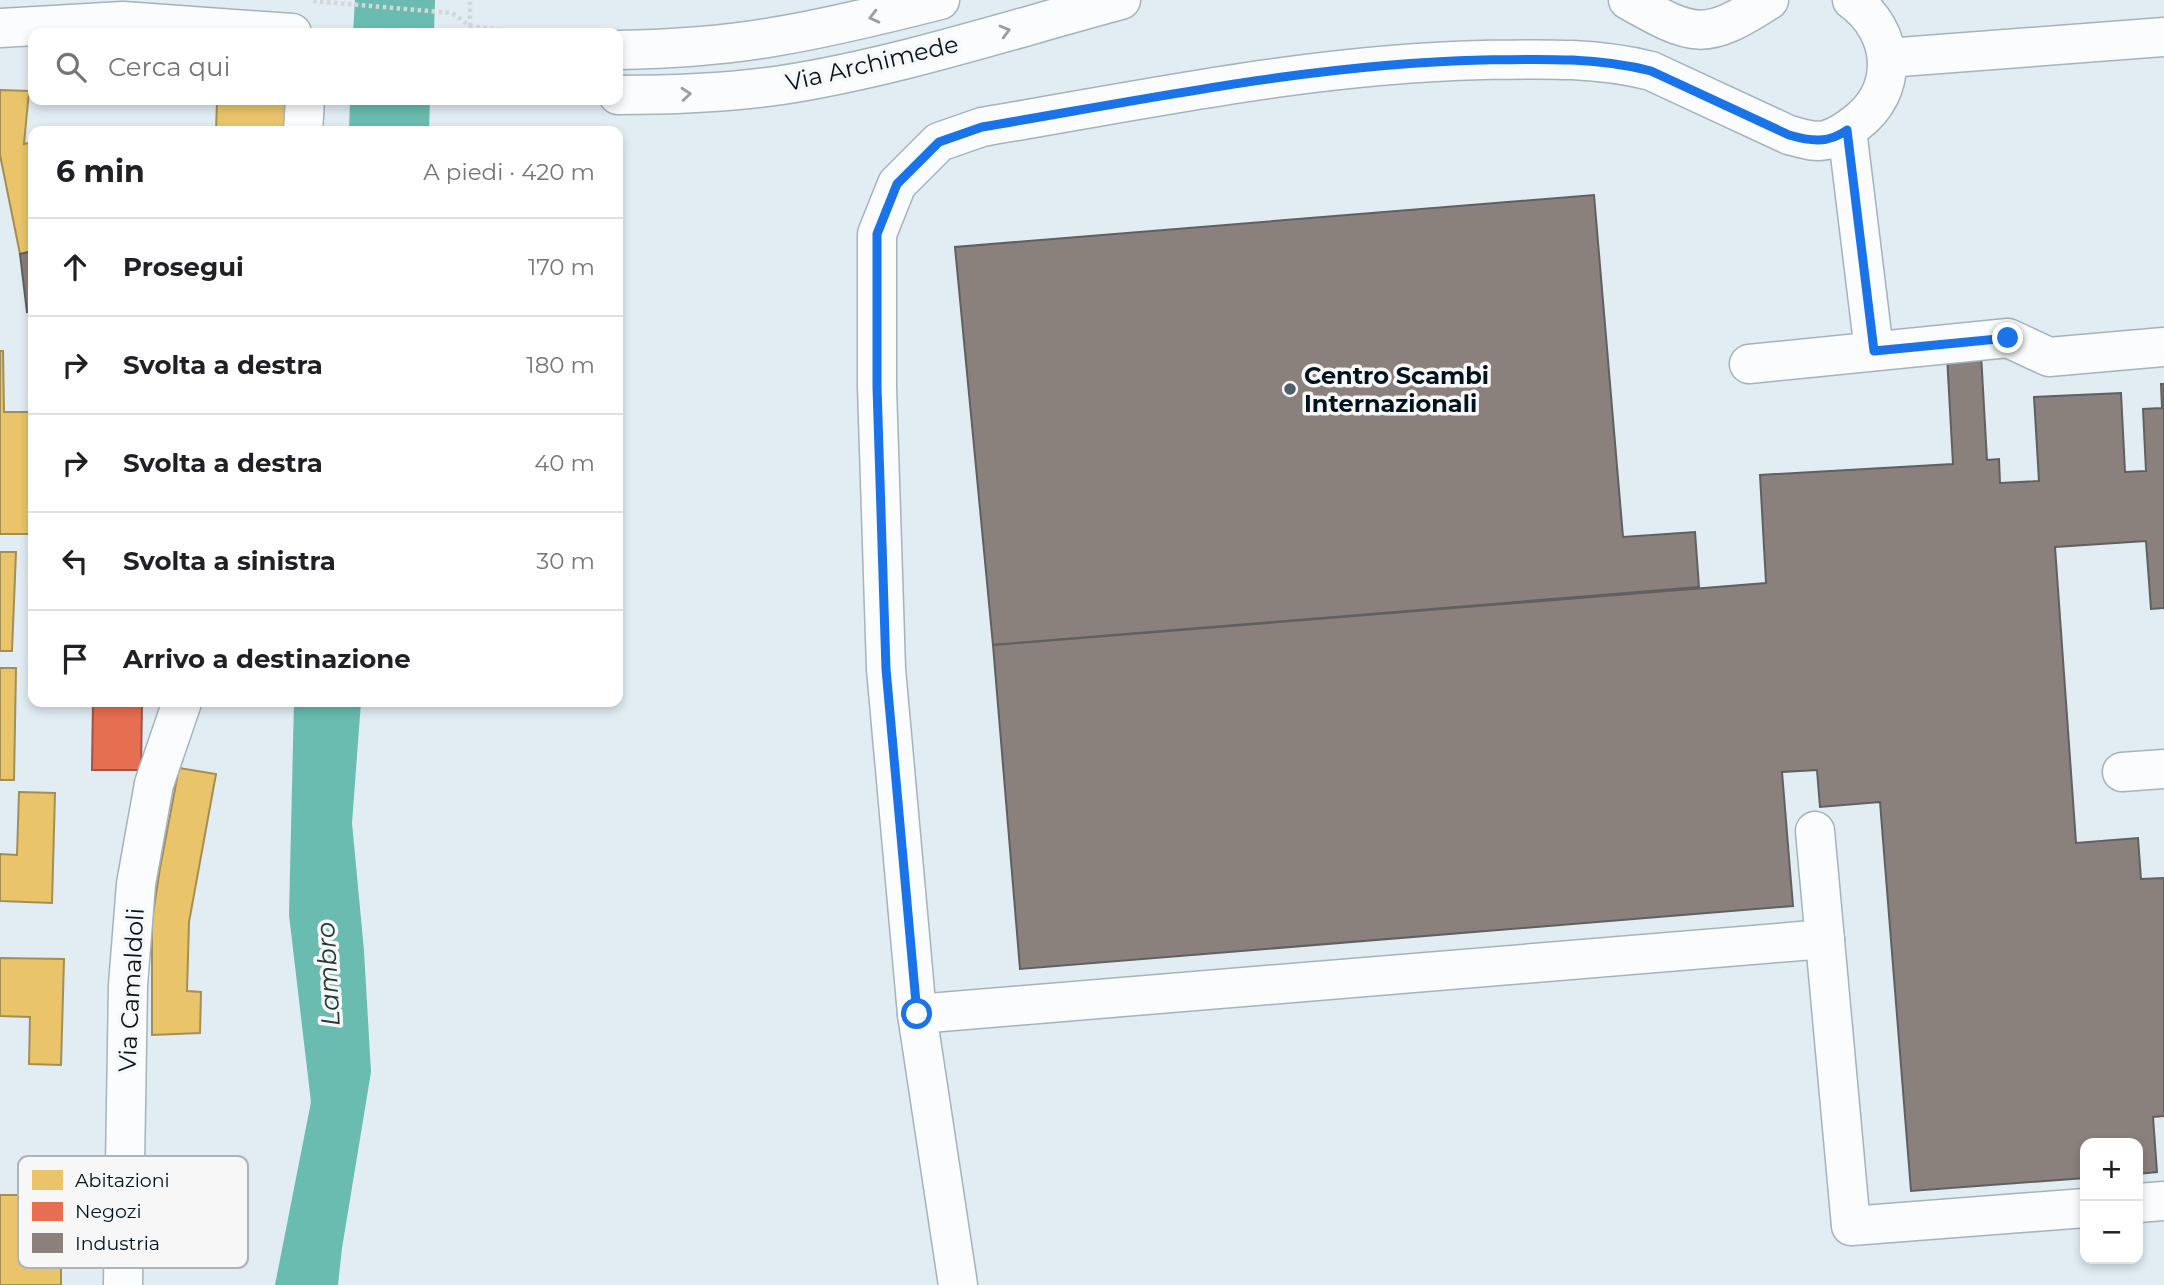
<!DOCTYPE html>
<html lang="it">
<head>
<meta charset="utf-8">
<style>
	body { margin:0; font-family:Montserrat,sans-serif; background:#f6f6f6; color:#202124 }
	.controls { position:absolute; right:21px; bottom:21px; display:grid; overflow:hidden; border-radius:14px; box-shadow:0 4px 10px #0003 }
	.controls button { width:63px; height:63px; display:grid; place-items:center; padding:0; border:0; border-bottom:2px solid #e0e0e0; background:#fff; color:#202124; font:35px sans-serif }
	.stop { position:absolute; width:21px; height:21px; margin:-16px; border:5px solid #1a73e8; border-radius:50%; background:#fff }
	.stop.end { background:#1a73e8; border-color:#fff; box-shadow:0 2px 7px #0008 }
	.list { margin:0; padding:0; list-style:none }
	h2 { display:flex; justify-content:space-between; align-items:center; height:91px; margin:0; padding:0 28px; font-size:30px }
	h2 small { font-size:23px; font-weight:400; color:#757577 }
	.list li { display:grid; grid-template-columns:46px 1fr auto; gap:21px; align-items:center; box-sizing:border-box; height:98px; padding:0 28px; border-top:2px solid #e0e0e0 }
	.list b { display:block; font-size:26px; white-space:nowrap }
	.list em { font-size:23px; font-style:normal; color:#757577 }
	.icon { flex:none; width:38px; height:38px; fill:none; stroke:currentColor; stroke-width:2; stroke-linecap:round; stroke-linejoin:round }
	.map { position:relative; flex:none; width:2164px; height:1285px; overflow:hidden }
	.search { position:absolute; background:#fff; box-shadow:0 4px 10px #0003; left:28px; top:28px; width:595px; height:77px; display:flex; align-items:center; gap:18px; box-sizing:border-box; padding:0 24px; border-radius:14px; color:#757577; font-size:26px }
	.panel { position:absolute; background:#fff; box-shadow:0 4px 10px #0003; left:28px; top:126px; width:595px; height:581px; border-radius:14px }
	.map>svg:first-child { display:block }
	.water { fill:#69bcaf }
	.homes { fill:#e9c46a; stroke:#a38f54; stroke-width:2 }
	.shops { fill:#e76f51; stroke:#a25342; stroke-width:2 }
	.industry { fill:#8a817c; stroke:#616060; stroke-width:2 }
	.lines { fill:none; stroke-linecap:round; stroke-linejoin:round }
	.minor-casing { stroke:#a4b3bd; stroke-width:41 }
	.path { stroke:#d3d7da; stroke-width:4.5; stroke-dasharray:3.5 3.5; stroke-linecap:butt }
	.minor { stroke:#fafcfd; stroke-width:38 }
	.oneway { stroke:#969fa4 }
	.route { stroke:#1a73e8; stroke-width:9 }
	.poi-dot { fill:#4f5f69; stroke:#f7f7f7; stroke-width:2.5 }
	.labels { text-anchor:middle; dominant-baseline:central; stroke-width:7; stroke-linejoin:round; paint-order:stroke }
	.street-label { font-size:24px; fill:#01131f; stroke:#f7f7f7 }
	.poi-label { font-size:24px; font-weight:bold; fill:#01131f; stroke:#f7f7f7; text-anchor:start }
	.water-label { font-size:26px; font-style:italic; fill:#203933; stroke:#f7f7f7 }
	.key { fill:#f7f7f7; stroke:#adb3b6; stroke-width:2 }
	.key-label { font-size:19px; fill:#01131f }
</style>
</head>
<body>
<div class="map">
<svg width="2164" height="1285" viewBox="0 0 2164 1285">
	<rect width="100%" height="100%" fill="#e1ecf3"/>
	<g class="water">
		<path d="M355,0H435L434,33H353Z"/>
		<path d="M350,100H430L429,131H349Z"/>
		<path d="M294,702H361L352,823L364,951L371,1072L342,1248L338,1285H275L311,1102L289,915Z"/>
	</g>
	<g class="homes">
		<path d="M0,90L29,91L24,144L33,142V251L20,254L0,155Z"/>
		<path d="M217,100H293L292,131H216Z"/>
		<path d="M0,351H3L4,412H33V534H0Z"/>
		<path d="M0,552H16L12,651H0Z"/>
		<path d="M0,668H16L14,780H0Z"/>
		<path d="M179,768L216,774L189,922L187,991L201,992L200,1033L152,1035V921L160,868Z"/>
		<path d="M19,792L55,793L52,903L0,901V854L17,855Z"/>
		<path d="M0,958L64,959L61,1065L29,1064L30,1017L0,1016Z"/>
		<path d="M0,1195H48L47,1266H61V1285H0Z"/>
	</g>
	<path class="shops" d="M93,702H142L141,770H92Z"/>
	<g class="industry">
		<path d="M1594,195L1623,537L1695,532L1699,587L993,645L955,247Z"/>
		<path d="M33,251V311L27,312L20,254Z"/>
		<path d="M1981,354L1987,460L1999,459L2000,483L2039,481L2034,397L2121,393L2125,472L2146,471L2143,409L2162,408L2161,384H2164V608L2151,609L2146,541L2055,547L2076,843L2138,838L2141,879L2164,878V1116L2153,1117L2157,1172L2138,1174V1143H2085V1178L1911,1191L1880,802L1820,807L1817,770L1782,772L1793,906L1020,969L993,645L1766,583L1760,475L1953,464L1947,356Z"/>
	</g>
	<g class="lines">
		<g class="minor-casing">
			<g id="minor">
				<path d="M1628,0C1694,37 1704,42 1769,0"/>
				<path d="M0,28L123,21L292,33"/>
				<path d="M618,50C670,49 721,46 773,37C829,28 885,14 940,0"/>
				<path d="M1887,58L2164,37"/>
				<path d="M618,95C672,95 728,93 782,85C897,67 1009,30 1121,0"/>
				<path d="M1847,130L1874,351"/>
				<path d="M303,131L305,100"/>
				<path d="M1749,364L2008,338L2049,357L2164,347"/>
				<path d="M2122,772L2164,769"/>
				<path d="M1815,831L1851,1226L2085,1208"/>
				<path d="M917,1014L1825,939"/>
				<path d="M2138,1203L2164,1201"/>
				<path d="M123,1285L128,985L136,884L154,784L182,702"/>
				<path d="M958,1285L917,1014L886,669L877,387V234L897,184L939,142L982,127C1148,99 1313,64 1482,60C1539,59 1596,57 1651,71L1789,135C1801,138 1814,143 1826,140C1837,137 1846,131 1855,124C1900,91 1896,32 1852,0"/>
			</g>
		</g>
		<g class="path">
			<path d="M313,1L452,13L470,26L523,33"/>
			<path d="M470,33V0"/>
		</g>
		<use href="#minor" class="minor"/>
	</g>
	<defs><path id="oneway-chevron" d="M-2-3.5L2.5 0L-2 3.5" fill="none" stroke-width="1.6" stroke-linecap="round" stroke-linejoin="round" transform="scale(1.75)"/></defs>
	<g class="oneway">
		<use href="#oneway-chevron" transform="translate(874 17) rotate(166)"/>
		<use href="#oneway-chevron" transform="translate(1005 31) rotate(-15)"/>
		<use href="#oneway-chevron" transform="translate(686 94) rotate(-5)"/>
	</g>
	<g class="lines">
		<path class="route" d="M917,1014L886,669L877,387V234L897,184L939,142L982,127C1148,99 1313,64 1482,60C1539,59 1596,57 1651,71L1789,135C1810,141 1828,144 1847,130L1874,351L2008,338"/>
	</g>
	<circle class="poi-dot" cx="1290" cy="389" r="7"/>
	<g class="labels">
		<g class="street-label">
			<text transform="translate(872 63) rotate(-13)">Via Archimede</text>
			<text transform="translate(131 990) rotate(-87)">Via Camaldoli</text>
		</g>
		<g class="poi-label">
			<text x="1304" y="375">Centro Scambi<tspan x="1304" dy="28">Internazionali</tspan></text>
		</g>
		<g class="water-label">
			<text transform="translate(328 974) rotate(-93)">Lambro</text>
		</g>
	</g>
	<rect x="18" y="1156" width="230" height="112" rx="10" class="key"/>
	<rect x="32" y="1170" width="31" height="20" fill="#e9c46a"/>
	<rect x="32" y="1202" width="31" height="19" fill="#e76f51"/>
	<rect x="32" y="1233" width="31" height="20" fill="#8a817c"/>
	<g class="key-label">
		<text x="75" y="1187">Abitazioni</text>
		<text x="75" y="1218">Negozi</text>
		<text x="75" y="1250">Industria</text>
	</g>
</svg>
<div class="controls">
<button>+</button>
<button>−</button>
</div>
<div class="stop" style="left:917px;top:1014px"></div>
<div class="stop end" style="left:2008px;top:338px"></div>
<div class="search"><svg class="icon" aria-label="search" viewBox="0 0 24 24"><circle cx="10" cy="10" r="6"/><path d="M15 15l6 6"/></svg>Cerca qui</div>
<section class="panel">
<h2>6 min<small>A piedi · 420 m</small></h2>
<ul class="list">
<li><svg class="icon" aria-label="ahead" viewBox="0 0 24 24"><path d="M12 20V5M6 11l6-6 6 6"/></svg><div><b>Prosegui</b></div><em>170 m</em></li>
<li><svg class="icon" aria-label="right" viewBox="0 0 24 24"><path d="M7 20v-9h11M14 6l5 5-5 5"/></svg><div><b>Svolta a destra</b></div><em>180 m</em></li>
<li><svg class="icon" aria-label="right" viewBox="0 0 24 24"><path d="M7 20v-9h11M14 6l5 5-5 5"/></svg><div><b>Svolta a destra</b></div><em>40 m</em></li>
<li><svg class="icon" aria-label="left" viewBox="0 0 24 24"><path d="M17 20v-9H6M10 6l-5 5 5 5"/></svg><div><b>Svolta a sinistra</b></div><em>30 m</em></li>
<li><svg class="icon" aria-label="arrive" viewBox="0 0 24 24"><path d="M6 21V4h12l-3 4 3 4H6"/></svg><div><b>Arrivo a destinazione</b></div></li>
</ul>
</section>
</div>
</body>
</html>
